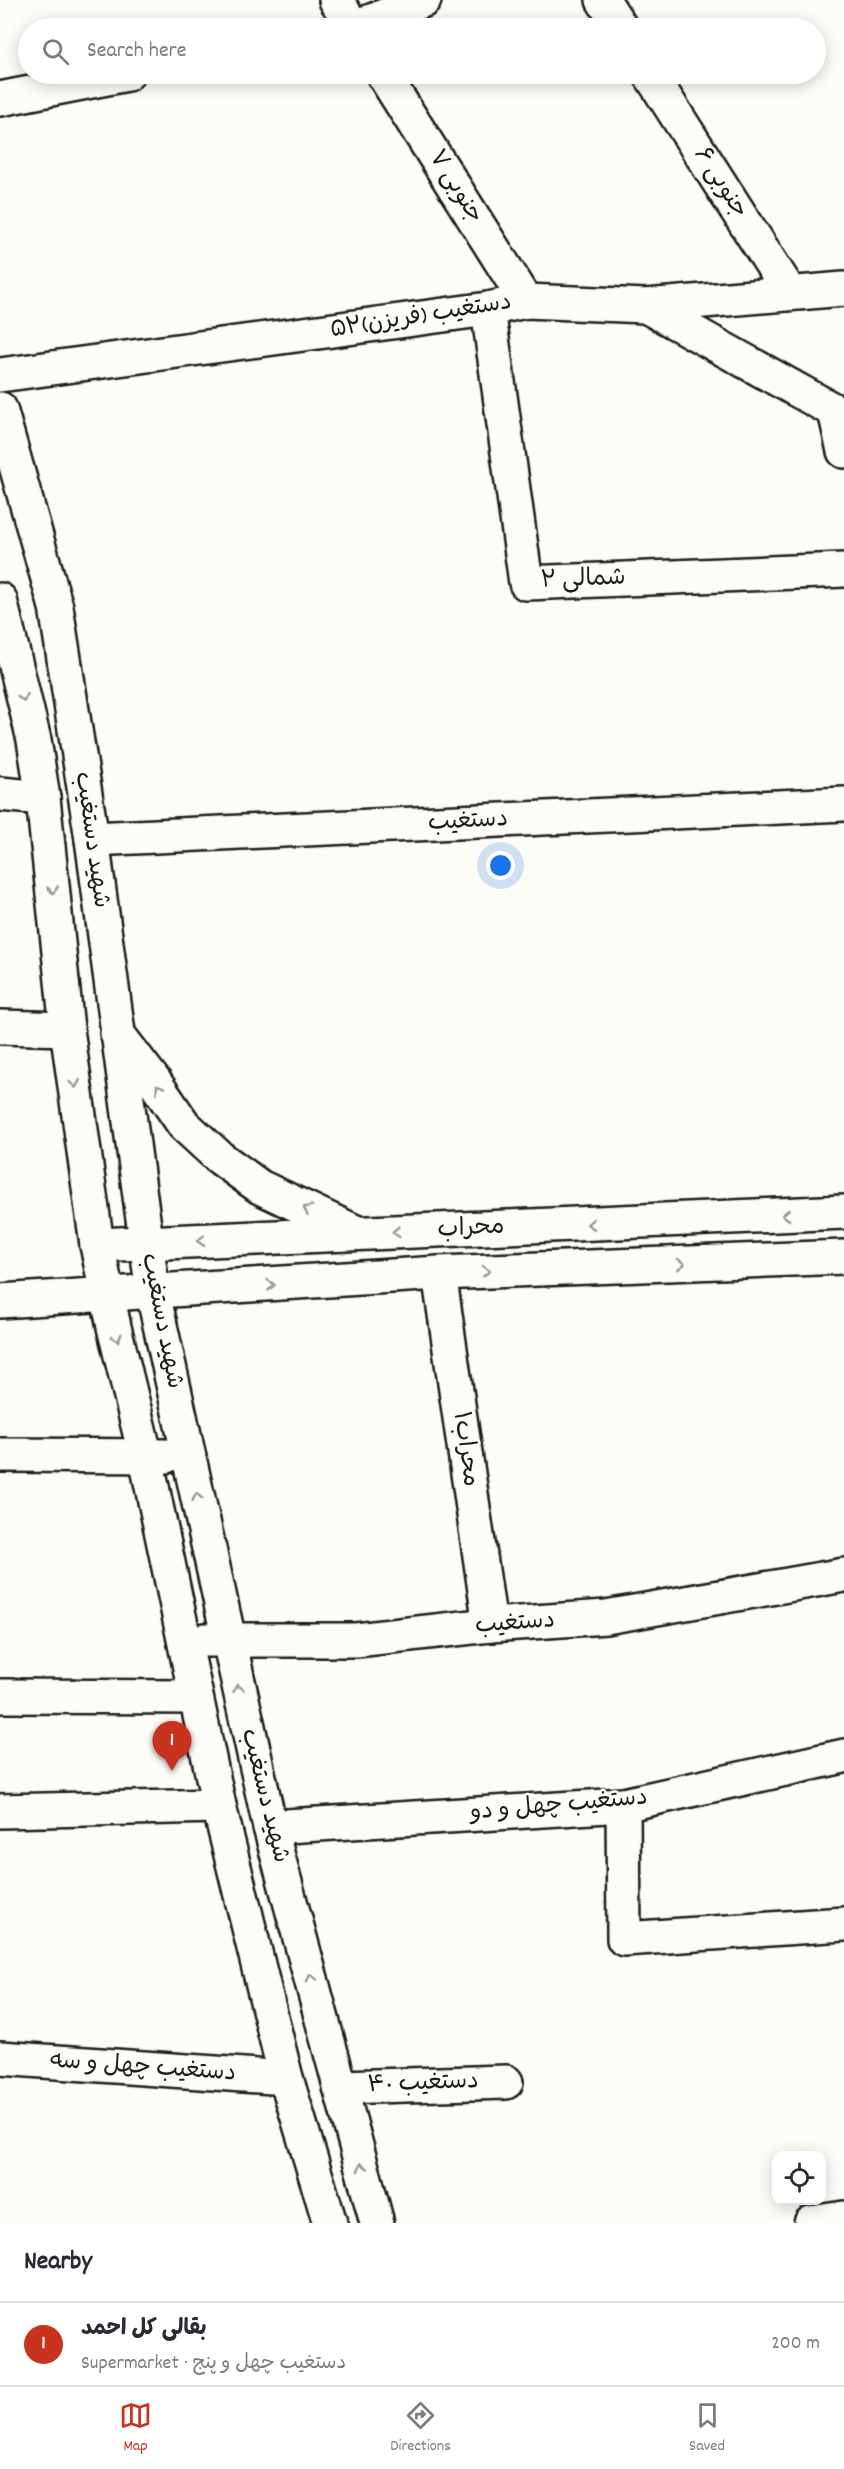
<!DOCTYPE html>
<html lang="en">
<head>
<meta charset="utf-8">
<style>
	body { margin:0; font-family:Dekko,"Playpen Sans Arabic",sans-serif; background:#f2f2f3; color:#2b2b33 }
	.controls { position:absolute; right:18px; bottom:18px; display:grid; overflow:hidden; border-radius:12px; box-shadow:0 3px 15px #0003 }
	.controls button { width:54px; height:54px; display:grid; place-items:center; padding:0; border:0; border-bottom:2px solid #e1e1e2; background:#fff; color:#2b2b33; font:30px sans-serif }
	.you { position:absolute; left:501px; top:866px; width:21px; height:21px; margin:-15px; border:4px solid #fff; border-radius:50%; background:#1a73e8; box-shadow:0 0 0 9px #1a73e833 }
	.badge { display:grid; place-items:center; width:39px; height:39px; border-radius:50%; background:#c8321e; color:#fff; font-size:20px; font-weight:700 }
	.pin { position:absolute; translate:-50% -50px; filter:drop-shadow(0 2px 3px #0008) }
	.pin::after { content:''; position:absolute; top:32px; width:21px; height:18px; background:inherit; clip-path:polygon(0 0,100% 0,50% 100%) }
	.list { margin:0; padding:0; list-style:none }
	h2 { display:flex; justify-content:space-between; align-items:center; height:78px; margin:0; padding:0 24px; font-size:26px }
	h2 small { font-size:20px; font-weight:400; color:#7c7c81 }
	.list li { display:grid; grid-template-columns:39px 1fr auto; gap:18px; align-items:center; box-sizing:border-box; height:84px; padding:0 24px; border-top:2px solid #e1e1e2 }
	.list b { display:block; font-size:22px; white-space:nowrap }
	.list p { margin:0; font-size:20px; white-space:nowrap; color:#7c7c81 }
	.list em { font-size:20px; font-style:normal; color:#7c7c81 }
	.icon { flex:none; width:33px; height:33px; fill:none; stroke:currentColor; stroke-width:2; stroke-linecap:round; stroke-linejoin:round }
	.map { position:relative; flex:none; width:844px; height:2223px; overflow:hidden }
	.search { position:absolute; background:#fff; box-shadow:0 3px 15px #0003; left:18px; right:18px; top:18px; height:66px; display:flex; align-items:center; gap:15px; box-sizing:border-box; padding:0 21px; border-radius:33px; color:#7c7c81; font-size:22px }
	.sheet { height:162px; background:#fff }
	nav { display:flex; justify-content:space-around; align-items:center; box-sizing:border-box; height:84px; border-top:2px solid #e1e1e2; background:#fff; font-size:16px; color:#7c7c81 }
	nav a { display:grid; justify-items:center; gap:3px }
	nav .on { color:#c8321e }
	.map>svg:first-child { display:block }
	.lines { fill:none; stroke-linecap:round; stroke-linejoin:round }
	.minor-casing { stroke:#1c1c1c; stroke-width:38 }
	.minor { stroke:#fdfcf7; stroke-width:33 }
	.oneway { stroke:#989794 }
	.labels { text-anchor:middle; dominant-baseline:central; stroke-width:5; stroke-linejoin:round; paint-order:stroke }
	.street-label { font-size:24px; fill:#1c1c1c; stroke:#fdfcf7 }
</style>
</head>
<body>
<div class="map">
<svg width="844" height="2223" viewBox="0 0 844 2223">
	<rect width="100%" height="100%" fill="#fdfcf7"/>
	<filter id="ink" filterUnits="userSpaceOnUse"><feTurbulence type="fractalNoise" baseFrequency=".0167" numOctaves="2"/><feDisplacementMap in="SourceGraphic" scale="12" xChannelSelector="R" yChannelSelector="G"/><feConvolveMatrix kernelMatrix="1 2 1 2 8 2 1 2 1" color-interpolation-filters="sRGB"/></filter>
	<g filter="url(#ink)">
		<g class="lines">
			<g class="minor-casing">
				<g id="minor">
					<path d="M336,0L354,28"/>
					<path d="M603,0L621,28"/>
					<path d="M354,28L424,0"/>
					<path d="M383,74L526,301"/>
					<path d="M650,74L790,293"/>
					<path d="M0,99L127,74"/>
					<path d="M646,306L844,416"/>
					<path d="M488,309L526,583L844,570"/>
					<path d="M0,375L488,309L526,301L646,306L844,289"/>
					<path d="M0,409L56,607L92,839L153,1293L270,1827L377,2223"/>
					<path d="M835,411L844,451"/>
					<path d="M0,600L34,740L43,798L67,1029L97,1245L114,1327L146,1458L219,1806L286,2078L330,2223"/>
					<path d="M0,794L43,798"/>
					<path d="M92,839L844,804"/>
					<path d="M0,1027L67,1029"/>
					<path d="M117,1033L154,1081L184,1125L220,1158L260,1187L355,1232"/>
					<path d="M97,1245L844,1212"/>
					<path d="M439,1273L490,1625"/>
					<path d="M0,1301L439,1273L844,1257"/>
					<path d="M0,1455L166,1456"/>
					<path d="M206,1640H356L490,1625L606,1617L844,1575"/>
					<path d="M0,1696L195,1697"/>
					<path d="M623,1805L624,1939L844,1924"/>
					<path d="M0,1811L219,1806"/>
					<path d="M270,1827L623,1805L844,1756"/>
					<path d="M0,2058L286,2078"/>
					<path d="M340,2087L506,2082"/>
					<path d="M811,2223L844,2218"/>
				</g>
			</g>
			<use href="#minor" class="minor"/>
		</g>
		<defs><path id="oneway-chevron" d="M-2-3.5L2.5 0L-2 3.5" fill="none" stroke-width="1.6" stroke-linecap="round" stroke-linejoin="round" transform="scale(1.5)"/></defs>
		<g class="oneway">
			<use href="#oneway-chevron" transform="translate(23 698) rotate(77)"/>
			<use href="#oneway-chevron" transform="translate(53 890) rotate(84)"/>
			<use href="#oneway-chevron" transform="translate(75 1084) rotate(82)"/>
			<use href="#oneway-chevron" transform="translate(159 1088) rotate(-124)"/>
			<use href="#oneway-chevron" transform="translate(307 1209) rotate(-154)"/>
			<use href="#oneway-chevron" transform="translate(786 1215) rotate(177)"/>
			<use href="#oneway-chevron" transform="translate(591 1224) rotate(177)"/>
			<use href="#oneway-chevron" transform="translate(396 1232) rotate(177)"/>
			<use href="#oneway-chevron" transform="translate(201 1241) rotate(177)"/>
			<use href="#oneway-chevron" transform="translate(681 1264) rotate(-2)"/>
			<use href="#oneway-chevron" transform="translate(486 1271) rotate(-2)"/>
			<use href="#oneway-chevron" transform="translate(271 1285) rotate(-4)"/>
			<use href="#oneway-chevron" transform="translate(117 1338) rotate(76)"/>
			<use href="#oneway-chevron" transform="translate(197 1497) rotate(-102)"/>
			<use href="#oneway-chevron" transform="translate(238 1688) rotate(-102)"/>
			<use href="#oneway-chevron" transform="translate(311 1978) rotate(-105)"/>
			<use href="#oneway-chevron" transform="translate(362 2167) rotate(-105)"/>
		</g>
	</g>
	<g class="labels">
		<g class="street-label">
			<text transform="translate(720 183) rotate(57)">جنوبی ۶</text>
			<text transform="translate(455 187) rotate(58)">جنوبی ۷</text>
			<text transform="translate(421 317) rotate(-9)">دستغیب (فریزن)۵۲</text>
			<text transform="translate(583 580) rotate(-2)">۲ شمالی</text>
			<text transform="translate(468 822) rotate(-3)">دستغیب</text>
			<text transform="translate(91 840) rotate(82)">شهید دستغیب</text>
			<text transform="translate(471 1229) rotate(-3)">محراب</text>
			<text transform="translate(161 1321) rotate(79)">شهید دستغیب</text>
			<text transform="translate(465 1449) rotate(82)">محراب۱</text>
			<text transform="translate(515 1624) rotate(-4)">دستغیب</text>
			<text transform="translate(264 1796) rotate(76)">شهید دستغیب</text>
			<text transform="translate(559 1806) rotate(-5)">دستغیب چهل و دو</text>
			<text transform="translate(143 2068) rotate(4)">دستغیب چهل و سه</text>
			<text transform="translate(423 2084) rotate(-2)">دستغیب ۴۰</text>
		</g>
	</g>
</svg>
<div class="controls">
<button><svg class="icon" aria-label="locate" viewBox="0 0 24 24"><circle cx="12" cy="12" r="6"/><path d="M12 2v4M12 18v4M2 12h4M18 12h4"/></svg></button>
</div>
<div class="you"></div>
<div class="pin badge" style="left:172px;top:1771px">1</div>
<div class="search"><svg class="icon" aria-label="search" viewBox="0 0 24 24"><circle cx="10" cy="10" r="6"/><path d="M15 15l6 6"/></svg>Search here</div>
</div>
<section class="sheet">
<h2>Nearby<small></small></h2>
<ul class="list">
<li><span class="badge">1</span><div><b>بقالی کل احمد</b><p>Supermarket · دستغیب چهل و پنج</p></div><em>200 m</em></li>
</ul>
</section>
<nav>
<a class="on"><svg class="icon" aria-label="map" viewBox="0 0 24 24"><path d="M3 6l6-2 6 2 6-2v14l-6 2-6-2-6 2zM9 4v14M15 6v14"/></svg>Map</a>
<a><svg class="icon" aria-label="directions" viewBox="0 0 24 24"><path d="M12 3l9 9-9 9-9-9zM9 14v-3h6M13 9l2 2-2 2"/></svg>Directions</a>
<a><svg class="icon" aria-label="saved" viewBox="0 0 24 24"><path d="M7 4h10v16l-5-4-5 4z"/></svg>Saved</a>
</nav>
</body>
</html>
